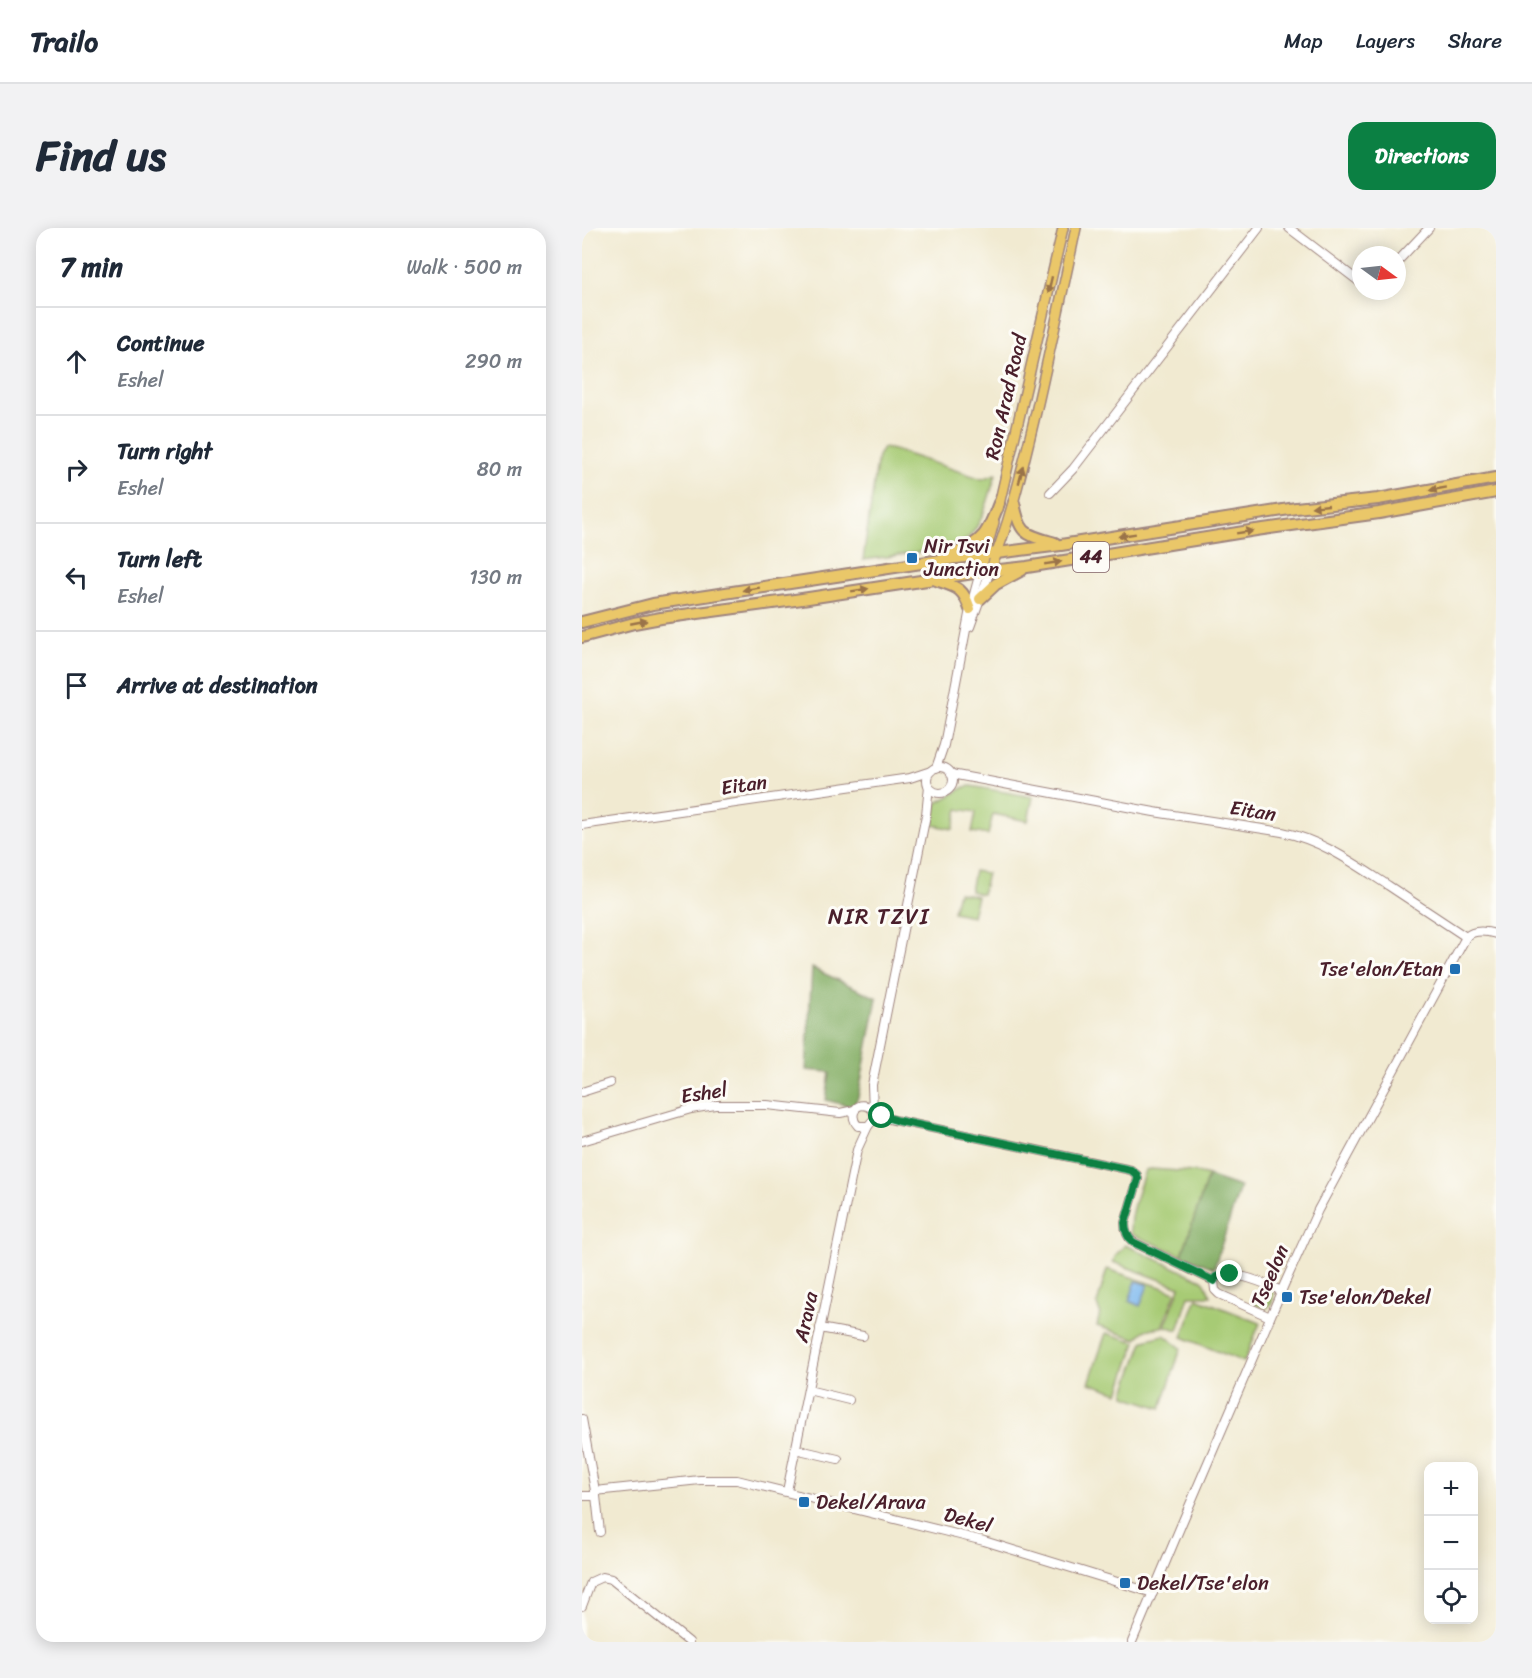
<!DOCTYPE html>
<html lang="en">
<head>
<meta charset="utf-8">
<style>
	body { margin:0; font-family:Sriracha,sans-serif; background:#f2f2f3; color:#1f2937 }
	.controls { position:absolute; right:18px; bottom:18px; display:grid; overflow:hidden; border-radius:12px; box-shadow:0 3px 15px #0003 }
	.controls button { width:54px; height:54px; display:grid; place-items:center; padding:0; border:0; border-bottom:2px solid #e0e1e3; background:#fff; color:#1f2937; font:30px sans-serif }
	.compass { position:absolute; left:770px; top:18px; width:54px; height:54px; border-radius:50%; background:#fff; box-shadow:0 3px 15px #0003; rotate:105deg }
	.stop { position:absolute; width:18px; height:18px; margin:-14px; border:4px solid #0b8043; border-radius:50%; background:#fff }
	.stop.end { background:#0b8043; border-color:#fff; box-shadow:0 2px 6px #0008 }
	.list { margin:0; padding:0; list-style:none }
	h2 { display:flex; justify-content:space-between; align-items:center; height:78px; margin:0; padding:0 24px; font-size:26px }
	h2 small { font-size:20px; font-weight:400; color:#747a83 }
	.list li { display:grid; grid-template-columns:39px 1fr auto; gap:18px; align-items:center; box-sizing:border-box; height:108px; padding:0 24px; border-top:2px solid #e0e1e3 }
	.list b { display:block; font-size:22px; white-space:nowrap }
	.list p { margin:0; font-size:20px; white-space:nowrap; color:#747a83 }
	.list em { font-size:20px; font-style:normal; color:#747a83 }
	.icon { flex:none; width:33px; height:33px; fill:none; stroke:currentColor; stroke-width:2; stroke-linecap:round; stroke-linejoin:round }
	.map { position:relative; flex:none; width:914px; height:1414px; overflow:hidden; border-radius:18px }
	header { display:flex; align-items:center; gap:36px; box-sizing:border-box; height:84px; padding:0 30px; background:#fff; border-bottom:2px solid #e0e1e3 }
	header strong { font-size:28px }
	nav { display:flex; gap:33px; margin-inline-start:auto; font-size:21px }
	.intro { display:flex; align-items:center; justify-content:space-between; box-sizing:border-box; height:144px; padding:0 36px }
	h1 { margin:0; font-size:42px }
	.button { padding:15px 27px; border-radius:18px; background:#0b8043; color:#fff; font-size:21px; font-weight:700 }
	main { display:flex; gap:36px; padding:0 36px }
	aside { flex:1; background:#fff; border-radius:18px; box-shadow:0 3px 15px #0003 }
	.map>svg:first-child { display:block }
	.green { fill:#a7cb75; stroke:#787550; stroke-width:1.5 }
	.forest { fill:#85af66; stroke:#686748; stroke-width:1.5 }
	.water { fill:#7bb8ee; stroke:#626c8c; stroke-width:1.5 }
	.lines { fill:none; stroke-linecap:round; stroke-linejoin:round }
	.minor-casing { stroke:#9e847e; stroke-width:10 }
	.major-casing { stroke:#9e847e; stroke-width:12 }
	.highway-casing { stroke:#9e847e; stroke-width:14 }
	.minor { stroke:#fff; stroke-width:8 }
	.major { stroke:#eac769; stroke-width:9 }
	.highway { stroke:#eac769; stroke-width:10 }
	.oneway { fill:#9a734a }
	.route { stroke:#0b8043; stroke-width:8 }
	.poi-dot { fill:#1f6fb2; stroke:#fdfcf7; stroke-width:2 }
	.labels { text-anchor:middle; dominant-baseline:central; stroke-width:6; stroke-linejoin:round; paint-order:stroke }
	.shield { fill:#fdfcf7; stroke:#806168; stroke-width:1.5 }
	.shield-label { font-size:18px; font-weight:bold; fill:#4a1f2b }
	.street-label { font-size:20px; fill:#4a1f2b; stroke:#fdfcf7 }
	.poi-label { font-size:20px; fill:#4a1f2b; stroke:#fdfcf7; text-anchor:start }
	.quarter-label { font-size:22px; letter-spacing:1.5px; fill:#4a1f2b; stroke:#fdfcf7 }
</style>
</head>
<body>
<header>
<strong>Trailo</strong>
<nav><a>Map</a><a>Layers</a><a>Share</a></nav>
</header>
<div class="intro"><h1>Find us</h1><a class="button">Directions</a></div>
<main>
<aside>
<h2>7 min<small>Walk · 500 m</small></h2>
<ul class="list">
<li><svg class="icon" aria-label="ahead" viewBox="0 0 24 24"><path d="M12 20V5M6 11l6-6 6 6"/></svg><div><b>Continue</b><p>Eshel</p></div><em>290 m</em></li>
<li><svg class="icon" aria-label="right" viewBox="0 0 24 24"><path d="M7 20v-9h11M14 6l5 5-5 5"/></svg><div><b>Turn right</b><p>Eshel</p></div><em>80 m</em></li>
<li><svg class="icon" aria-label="left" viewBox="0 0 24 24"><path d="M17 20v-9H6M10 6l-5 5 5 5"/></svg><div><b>Turn left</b><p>Eshel</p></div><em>130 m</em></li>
<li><svg class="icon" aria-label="arrive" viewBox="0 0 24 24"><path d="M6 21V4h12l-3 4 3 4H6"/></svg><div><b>Arrive at destination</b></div></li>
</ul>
</aside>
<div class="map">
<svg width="914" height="1414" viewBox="0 0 914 1414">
	<rect width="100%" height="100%" fill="#fdfcf7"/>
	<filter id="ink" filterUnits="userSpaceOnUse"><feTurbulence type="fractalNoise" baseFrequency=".0167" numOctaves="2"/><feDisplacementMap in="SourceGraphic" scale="12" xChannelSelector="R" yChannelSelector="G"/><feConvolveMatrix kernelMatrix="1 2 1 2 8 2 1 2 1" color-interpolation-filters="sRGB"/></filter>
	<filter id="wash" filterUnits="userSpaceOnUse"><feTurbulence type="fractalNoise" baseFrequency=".008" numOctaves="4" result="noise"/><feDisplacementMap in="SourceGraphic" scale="24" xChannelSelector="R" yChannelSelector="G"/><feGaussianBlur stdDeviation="1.35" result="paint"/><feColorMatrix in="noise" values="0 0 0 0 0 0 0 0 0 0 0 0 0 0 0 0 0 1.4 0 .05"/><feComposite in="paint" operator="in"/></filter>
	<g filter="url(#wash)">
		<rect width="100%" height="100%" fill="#f1ead1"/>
		<g class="green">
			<path d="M301,220L312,222L400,251L414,246C408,265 401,296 386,310C375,321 300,329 281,332L296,228Z"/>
			<path d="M389,558L451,569L446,593L411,586L406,607L390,604L394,584L376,581L371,601L351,597L355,575L383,559Z"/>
			<path d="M392,643L405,645L400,666L388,663Z"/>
			<path d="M376,664L395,668L390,688L371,684Z"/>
			<path d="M569,941L612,944L626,948L600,1027L549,1006C545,989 558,959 563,942Z"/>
			<path d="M543,1017L620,1052L623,1055L629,1068H607L596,1102L583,1098L598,1059L531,1034L534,1027Z"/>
			<path d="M525,1041L594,1064L580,1099C567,1101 562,1100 555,1111L515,1098L518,1085L515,1076Z"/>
			<path d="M678,1059L687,1062L691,1065C692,1071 689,1078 684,1080L671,1076Z"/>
			<path d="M615,1070L678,1095L662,1134L600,1109Z"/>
			<path d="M524,1105L554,1114L537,1165L507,1155Z"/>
			<path d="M582,1107L599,1120L579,1180L543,1168V1164L561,1114L566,1111Z"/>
		</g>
		<g class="forest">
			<path d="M230,740L295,770L276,869L271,879L244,872L248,844L224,842Z"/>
			<path d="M626,948L658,959L632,1040L600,1027Z"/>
		</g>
		<path class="water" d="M554,1053L566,1057L558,1078L547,1073Z"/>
	</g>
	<g filter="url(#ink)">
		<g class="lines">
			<g class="minor-casing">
				<g id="minor">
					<path d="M707,0L779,55"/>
					<path d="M815,34L847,0"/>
					<path d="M468,265L491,241L677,0"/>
					<path d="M388,399L408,343"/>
					<circle cx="358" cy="552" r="13"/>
					<path d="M354,540L362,517L388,381L398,344"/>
					<path d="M369,546L572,584L700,604C740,612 773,636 807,658C833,675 858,692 884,709"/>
					<path d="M0,597L328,550L349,543"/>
					<path d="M0,864L28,855"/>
					<path d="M291,882L290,857L344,587L347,558"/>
					<path d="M291,883L293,890L286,898H276C268,890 271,874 285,878C290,879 292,884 297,887C303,890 310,892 317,893L549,942L555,947L556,951L543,995C543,1004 545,1009 551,1014L632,1053"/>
					<path d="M0,913L109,881L133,877H185L258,885L273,882"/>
					<path d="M632,1053L634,1049C658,1043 678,1054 700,1063"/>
					<path d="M632,1053L633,1062L637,1066L688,1089"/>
					<path d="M238,1100L281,1108"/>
					<path d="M226,1162L267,1172"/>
					<path d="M0,1191L14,1268L18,1304"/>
					<path d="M213,1221L256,1231"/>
					<path d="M13,1263L118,1252H155L402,1313L571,1365"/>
					<path d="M205,1263L275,922L286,898"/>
					<path d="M0,1268H14"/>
					<path d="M0,1378L9,1354L20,1349L29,1351L107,1414"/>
					<path d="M550,1414L600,1295L702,1057L736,982L884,709C892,701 904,703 914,706"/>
				</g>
			</g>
			<g class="major-casing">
				<g id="major">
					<path d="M416,281L481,0"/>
					<path d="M408,343C429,291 441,238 454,184C468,123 481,61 494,0"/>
					<path d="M398,344L412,294"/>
				</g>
			</g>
			<g class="highway-casing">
				<g id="highway">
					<path d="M432,275C438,307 443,306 473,315"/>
					<path d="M372,326C402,314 406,304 417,275"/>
					<path d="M354,352C374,359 381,359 388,381"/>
					<path d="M398,371L414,356L440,342"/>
					<path d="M0,394L71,376L359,332L479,317L714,280L796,271L914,250"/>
					<path d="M0,409L52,395L79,390L220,371L398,344L445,339L674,302L797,285L914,264"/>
				</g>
			</g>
			<use href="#minor" class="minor"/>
			<use href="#major" class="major"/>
			<use href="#highway" class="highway"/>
		</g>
		<defs><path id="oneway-solid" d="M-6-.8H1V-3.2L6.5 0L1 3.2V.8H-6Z" transform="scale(1.5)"/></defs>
		<g class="oneway">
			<use href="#oneway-solid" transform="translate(468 57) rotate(103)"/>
			<use href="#oneway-solid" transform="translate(439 247) rotate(-75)"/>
			<use href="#oneway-solid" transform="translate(856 261) rotate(170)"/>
			<use href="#oneway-solid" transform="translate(738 278) rotate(174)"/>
			<use href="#oneway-solid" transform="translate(663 304) rotate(-9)"/>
			<use href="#oneway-solid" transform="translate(545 307) rotate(171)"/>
			<use href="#oneway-solid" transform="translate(471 335) rotate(-9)"/>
			<use href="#oneway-solid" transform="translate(169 361) rotate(171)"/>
			<use href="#oneway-solid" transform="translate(278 362) rotate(-9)"/>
			<use href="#oneway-solid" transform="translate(57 394) rotate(-11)"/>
		</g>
	</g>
	<g class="lines" filter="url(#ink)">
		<path class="route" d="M300,888L317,893L549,942L555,947L556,951L543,995C543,1003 545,1009 551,1014L632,1053L634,1049L648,1046"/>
	</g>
	<g class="poi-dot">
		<rect x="324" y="324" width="12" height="12" rx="3"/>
		<rect x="867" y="735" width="12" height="12" rx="3"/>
		<rect x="699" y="1063" width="12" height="12" rx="3"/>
		<rect x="216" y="1268" width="12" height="12" rx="3"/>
		<rect x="537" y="1349" width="12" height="12" rx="3"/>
	</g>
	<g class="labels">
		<rect class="shield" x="491" y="314" width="36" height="30" rx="4.5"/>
		<g class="shield-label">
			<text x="509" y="329">44</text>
		</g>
		<g class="street-label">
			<text transform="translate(424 169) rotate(-77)">Ron Arad Road</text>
			<text transform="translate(162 557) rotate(-8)">Eitan</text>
			<text transform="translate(671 583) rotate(9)">Eitan</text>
			<text transform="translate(122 865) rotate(-9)">Eshel</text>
			<text transform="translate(688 1048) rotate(-66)">Tseelon</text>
			<text transform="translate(224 1089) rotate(-78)">Arava</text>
			<text transform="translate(386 1292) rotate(15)">Dekel</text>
		</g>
		<g class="poi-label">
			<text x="342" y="318">Nir Tsvi<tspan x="342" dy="23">Junction</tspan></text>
			<text x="861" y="741" text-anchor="end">Tse'elon/Etan</text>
			<text x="717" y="1069">Tse'elon/Dekel</text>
			<text x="234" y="1274">Dekel/Arava</text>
			<text x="555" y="1355">Dekel/Tse'elon</text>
		</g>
		<g class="quarter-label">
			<text x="297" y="688">NIR TZVI</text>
		</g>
	</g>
</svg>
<div class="controls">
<button>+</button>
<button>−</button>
<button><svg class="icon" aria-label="locate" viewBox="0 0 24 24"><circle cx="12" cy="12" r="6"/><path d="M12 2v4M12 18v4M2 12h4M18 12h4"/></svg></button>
</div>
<svg class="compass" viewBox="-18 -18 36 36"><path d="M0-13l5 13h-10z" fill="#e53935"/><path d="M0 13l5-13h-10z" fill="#747a83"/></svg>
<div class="stop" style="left:300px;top:888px"></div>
<div class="stop end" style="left:648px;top:1046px"></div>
</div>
</main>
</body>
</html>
